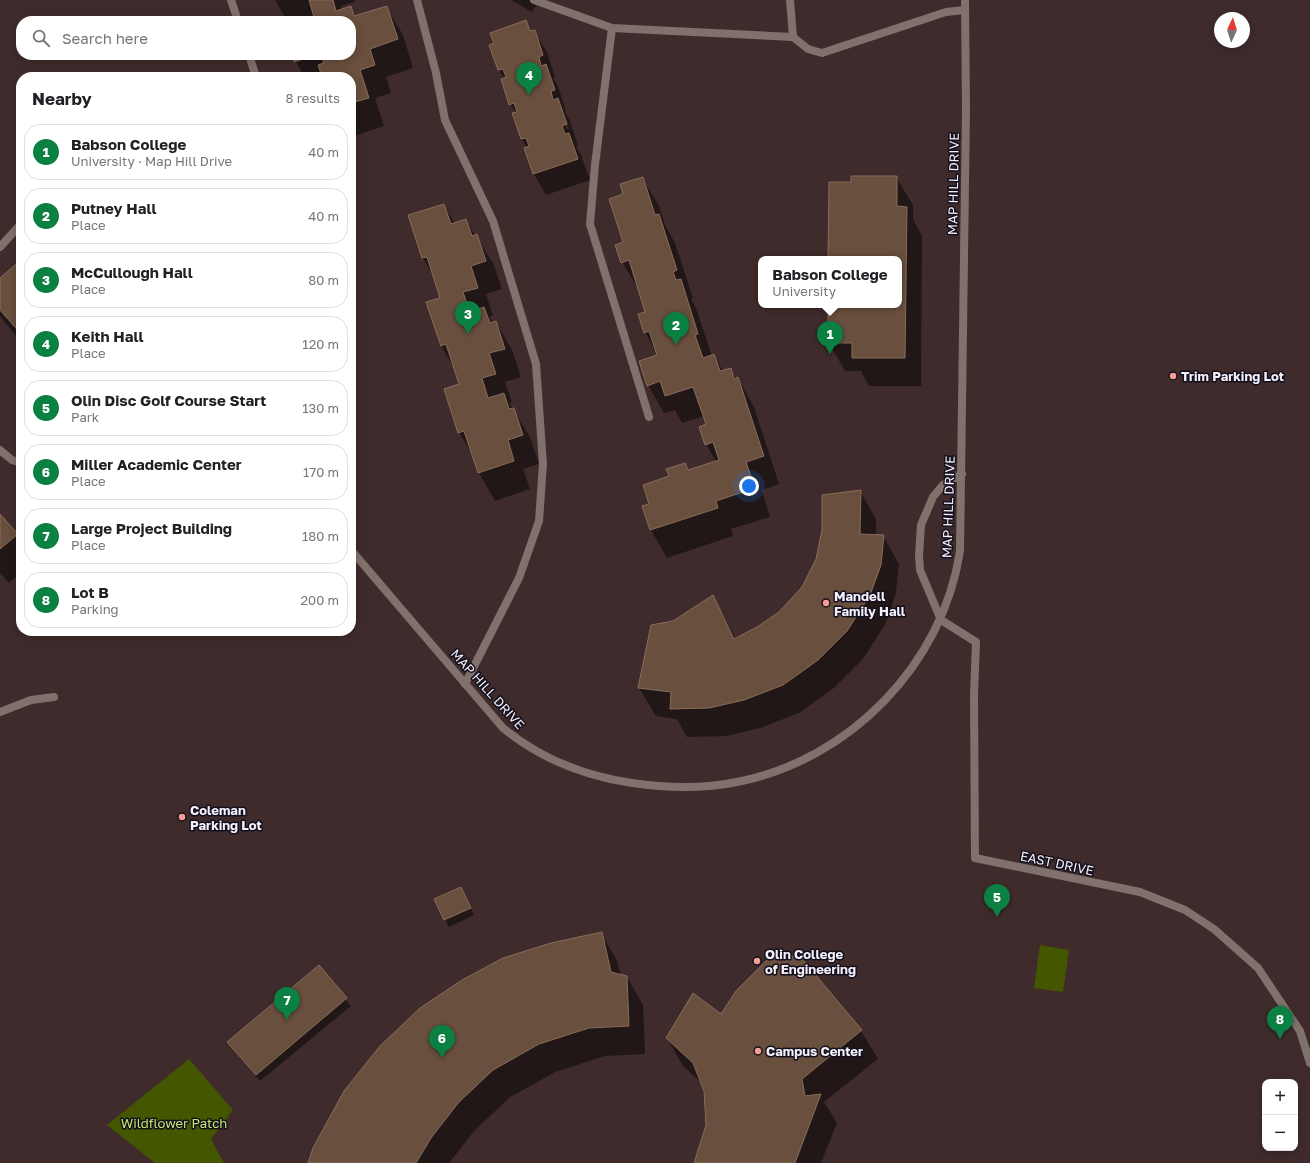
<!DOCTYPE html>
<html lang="en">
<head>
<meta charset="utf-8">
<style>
	body { margin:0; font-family:"Golos Text",sans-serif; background:#f6f6f6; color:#202124 }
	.controls { position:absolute; right:12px; bottom:12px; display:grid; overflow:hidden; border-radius:8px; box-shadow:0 2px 10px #0003 }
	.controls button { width:36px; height:36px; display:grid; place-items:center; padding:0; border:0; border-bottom:1px solid #e0e0e0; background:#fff; color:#202124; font:20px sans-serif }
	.compass { position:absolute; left:1214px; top:12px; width:36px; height:36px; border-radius:50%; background:#fff; box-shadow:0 2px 10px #0003; rotate:4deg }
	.you { position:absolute; left:749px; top:486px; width:14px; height:14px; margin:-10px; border:3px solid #fff; border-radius:50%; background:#1a73e8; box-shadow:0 0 0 6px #1a73e833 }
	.badge { display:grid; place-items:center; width:26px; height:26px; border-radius:50%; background:#0b8043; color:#fff; font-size:13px; font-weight:700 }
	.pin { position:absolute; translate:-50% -33px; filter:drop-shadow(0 1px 2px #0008) }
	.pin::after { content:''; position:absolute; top:21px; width:14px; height:12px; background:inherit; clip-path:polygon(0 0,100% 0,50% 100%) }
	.popup { position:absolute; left:758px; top:256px; width:144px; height:52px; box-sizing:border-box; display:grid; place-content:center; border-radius:8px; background:#fff; filter:drop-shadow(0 1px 3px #0005); font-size:13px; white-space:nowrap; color:#757577 }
	.popup b { font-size:15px; color:#202124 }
	.popup::after { content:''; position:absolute; left:50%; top:100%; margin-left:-8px; border:8px solid transparent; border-top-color:#fff }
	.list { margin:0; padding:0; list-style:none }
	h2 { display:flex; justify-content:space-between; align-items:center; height:52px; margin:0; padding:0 16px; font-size:17px }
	h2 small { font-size:13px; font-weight:400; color:#757577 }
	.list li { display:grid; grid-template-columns:26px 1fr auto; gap:12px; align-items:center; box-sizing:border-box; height:56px; margin:0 8px 8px; padding:0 8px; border:1px solid #e0e0e0; border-radius:16px }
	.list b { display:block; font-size:15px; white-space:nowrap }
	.list p { margin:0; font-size:13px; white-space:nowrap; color:#757577 }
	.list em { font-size:13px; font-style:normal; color:#757577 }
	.icon { flex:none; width:22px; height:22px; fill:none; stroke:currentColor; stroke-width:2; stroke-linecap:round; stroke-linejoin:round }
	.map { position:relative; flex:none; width:1310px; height:1163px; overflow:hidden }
	.search { position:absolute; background:#fff; box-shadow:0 2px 10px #0003; left:16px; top:16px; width:340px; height:44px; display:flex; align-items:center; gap:10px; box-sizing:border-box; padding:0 14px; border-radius:16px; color:#757577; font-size:15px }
	.panel { position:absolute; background:#fff; box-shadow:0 2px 10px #0003; left:16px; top:72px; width:340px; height:564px; border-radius:16px }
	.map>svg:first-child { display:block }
	.education { fill:#3f2b2c; fill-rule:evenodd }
	.green { fill:#455600 }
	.shadow { fill:#0007; fill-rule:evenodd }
	.building { fill:#694f3d; stroke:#896d5b }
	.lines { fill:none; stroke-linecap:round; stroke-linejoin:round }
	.service { stroke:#80716c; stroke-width:8 }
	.minor { stroke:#80716c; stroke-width:8 }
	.poi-dot { fill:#f59c95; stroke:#13101b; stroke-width:1.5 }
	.labels { text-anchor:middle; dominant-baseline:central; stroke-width:3; stroke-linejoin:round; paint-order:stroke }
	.street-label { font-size:13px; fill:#f4f0fe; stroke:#13101b }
	.poi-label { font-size:13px; font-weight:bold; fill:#f4f0fe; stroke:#13101b; text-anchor:start }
	.park-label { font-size:13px; fill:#c7e770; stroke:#13101b }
</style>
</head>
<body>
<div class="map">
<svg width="1310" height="1163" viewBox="0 0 1310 1163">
	<rect width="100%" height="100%" fill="#2c253d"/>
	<path class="education" d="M0,0H1310V1163H0ZM1220,18H1244V42H1220ZM21,21H351V55H21ZM21,77H351V631H21ZM761,259H899V305H761ZM1265,1082H1295V1148H1265Z"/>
	<g class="green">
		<path d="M1040,945L1069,950L1063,992L1034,988Z"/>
		<path d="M189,1059L233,1110L211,1139L224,1163H155L107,1125Z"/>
	</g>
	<g class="shadow">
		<path d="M275,0H354L355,2L341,6L342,10L350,8L356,17L386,7L403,35L413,68L386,77L391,93L375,98L384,126L351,137V77H304L293,55H351V21H305L315,18V16L298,21H287Z"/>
		<path d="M511,0H545L538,3L532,12Z"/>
		<path d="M526,22L532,32L534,31L547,52L555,77L553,78L558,86L566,111L565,112L570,121L578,146L576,147L581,155L590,180L546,195L534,174L527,148L522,139L514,114L516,113L510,104L504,79L499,70L495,44ZM563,117L566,120L569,129H567Z"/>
		<path d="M896,177L913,205V219L922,236L921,386H869L861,371H845L829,343V305H899V259H829L852,183Z"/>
		<path d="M642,178L659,206L665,225L675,243L693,298L691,299L696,308L712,356H714L723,371L730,369L736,379H738L754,407L779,484L762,490L770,517L731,529L733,536L667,558L651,530L650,504L670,477L685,464L689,471L716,462L706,444L707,425L704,416L682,423L675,410L664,413L648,385L658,355L645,332L647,312L639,290L622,262L624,243V195Z"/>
		<path d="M444,205L455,224L466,221L493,263L502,289L486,294L493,316L489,317L493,323L496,322L512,350L521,377L505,382L512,402L509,403L530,437L539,464L523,469L530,489L495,501L479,473L473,457L459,432L460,385L455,369L441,346V298L434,277L423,258Z"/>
		<path d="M21,261V342L0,316V279Z"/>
		<path d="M351,297L353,301L351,308Z"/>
		<path d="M860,491L876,519V536H883L899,564L896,593L886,623L863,659L834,688L799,713L760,728L726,736L687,737L677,719L656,716L639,688L652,626L674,622L713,596L736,639L757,628L780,613L803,588Z"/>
		<path d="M0,515L21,542V573L9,583L0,573Z"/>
		<path d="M461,888L474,915L449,927L435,900Z"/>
		<path d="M601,933L617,961L621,975L627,977L643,1005L645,1054L605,1056L555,1072L509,1098L475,1130L449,1163H309Z"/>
		<path d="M797,954L861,1031L878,1059L824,1102L837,1123L821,1163H695L707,1125L705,1091L703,1084L683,1066L667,1038L722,1016Z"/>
		<path d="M319,966L351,1006L260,1081L229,1042Z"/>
	</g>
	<g class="building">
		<path d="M309,0H333L336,11L351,6L354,16L387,6L398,39L370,49L375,65L360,70L369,98L351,103V77H322L318,65L324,63L321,55H351V21H302L314,17Z"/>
		<path d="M526,20L530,31L535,30L543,55L539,57L541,66L546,64L555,90L551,91L553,100L558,98L567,124L562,126L565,134L569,133L578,159L533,174L524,148L529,146L526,138L521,139L512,113L517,112L514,103L509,105L501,79L506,77L503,69L498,70L489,45L494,43L490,33Z"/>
		<path d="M292,55H316L294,62Z"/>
		<path d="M851,176H897V206L907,207L905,358H852V343H828V305H899V259H828L829,182H851Z"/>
		<path d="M643,177L655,215L659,214L677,270L673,272L676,280L681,279L698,334L695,335L703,358L714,354L720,371L731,368L734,379L738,377L764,456L746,462L755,488L716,501L718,508L650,530L642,506L649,504L643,485L669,476L666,469L685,463L688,470L719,460L713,442L705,445L699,427L706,424L693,387L665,396L660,381L647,386L639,361L657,355L649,331L644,333L638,314L645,312L629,260L621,263L615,245L623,242L609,199L623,194L620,184Z"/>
		<path d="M444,204L451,224L466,219L472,236L477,234L486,261L471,266L478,288L463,292L470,312L484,307L490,323L496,321L505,349L489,353L496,374L482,378L488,398L504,393L509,409L514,408L523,435L508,440L514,461L478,473L464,431L458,433L444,389L459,384L446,344L441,346L426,302L440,298L427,257L422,258L408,215Z"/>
		<path d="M21,260V334L0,310V278Z"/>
		<path d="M861,490L860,534L884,535L881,565L870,595L847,631L818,660L783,685L744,700L709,708L670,709L671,692L638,688L651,625L673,621L713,595L734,639L757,627L779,612L802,587L816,559L822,530V495Z"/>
		<path d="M0,514L18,534L0,549Z"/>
		<path d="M461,887L471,908L444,920L434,899Z"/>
		<path d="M602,932L611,972L627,976L629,1026L589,1028L539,1044L493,1070L459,1102L431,1138L416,1163H308L313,1148L344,1091L380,1046L420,1008L462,980L503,958L551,943Z"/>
		<path d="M778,949L787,961L797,953L862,1030L802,1079L805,1096L821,1094L795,1163H694L706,1125L704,1091L693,1063L666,1038L693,993L721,1014L736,991Z"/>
		<path d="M319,965L347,998L256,1075L227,1042Z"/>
	</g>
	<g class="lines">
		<g class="service">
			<path d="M231,0L238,21"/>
			<path d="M417,0L436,73L445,120L493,221L536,364L543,464L539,521L519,578L465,684"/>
			<path d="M534,0L612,28L793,37L808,49L822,53L946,12L965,10"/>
			<path d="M790,0L793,37"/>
			<path d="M612,28L595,165L590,224L649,417"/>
			<path d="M249,55L256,77"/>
			<path d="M962,474L943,485L933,497L921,525L919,556L920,570L941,620L976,642L974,695L975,858L1140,892L1185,910L1214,929L1258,968L1300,1031L1310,1063"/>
			<path d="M0,712L31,700L54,697"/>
		</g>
		<g class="minor">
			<path d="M0,247L21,224"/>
			<path d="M0,450L12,460L21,463"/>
			<path d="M351,550L503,728C541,759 584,776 632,783C666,788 703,789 737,782C850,760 943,664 960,551L966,110L965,0"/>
		</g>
	</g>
	<g class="poi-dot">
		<circle cx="1173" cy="376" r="4"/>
		<circle cx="826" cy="603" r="4"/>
		<circle cx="182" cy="817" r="4"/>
		<circle cx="757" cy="961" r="4"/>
		<circle cx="758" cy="1051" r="4"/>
	</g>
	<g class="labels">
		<g class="street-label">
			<text transform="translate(953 184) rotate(-89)">MAP HILL DRIVE</text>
			<text transform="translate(948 507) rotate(-88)">MAP HILL DRIVE</text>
			<text transform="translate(488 689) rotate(48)">MAP HILL DRIVE</text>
			<text transform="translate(1057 863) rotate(12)">EAST DRIVE</text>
		</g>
		<g class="poi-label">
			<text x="1181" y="376">Trim Parking Lot</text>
			<text x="834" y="596">Mandell<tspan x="834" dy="15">Family Hall</tspan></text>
			<text x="190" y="810">Coleman<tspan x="190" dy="15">Parking Lot</tspan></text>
			<text x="765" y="954">Olin College<tspan x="765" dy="15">of Engineering</tspan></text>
			<text x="766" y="1051">Campus Center</text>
		</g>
		<g class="park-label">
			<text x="174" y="1123">Wildflower Patch</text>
		</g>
	</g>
</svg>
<div class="controls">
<button>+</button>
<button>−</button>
</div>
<svg class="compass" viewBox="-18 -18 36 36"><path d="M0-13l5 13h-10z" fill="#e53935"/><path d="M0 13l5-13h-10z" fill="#757577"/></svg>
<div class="you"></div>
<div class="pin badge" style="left:830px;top:354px">1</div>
<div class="popup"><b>Babson College</b>University</div>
<div class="pin badge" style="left:676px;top:345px">2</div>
<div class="pin badge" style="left:468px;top:334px">3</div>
<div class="pin badge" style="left:529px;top:95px">4</div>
<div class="pin badge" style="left:997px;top:917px">5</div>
<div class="pin badge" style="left:442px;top:1058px">6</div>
<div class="pin badge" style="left:287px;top:1020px">7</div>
<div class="pin badge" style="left:1280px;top:1039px">8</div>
<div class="search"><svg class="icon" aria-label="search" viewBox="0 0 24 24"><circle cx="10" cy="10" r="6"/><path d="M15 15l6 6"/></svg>Search here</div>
<section class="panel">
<h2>Nearby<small>8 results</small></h2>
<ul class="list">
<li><span class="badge">1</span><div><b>Babson College</b><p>University · Map Hill Drive</p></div><em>40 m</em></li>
<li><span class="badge">2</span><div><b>Putney Hall</b><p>Place</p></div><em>40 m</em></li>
<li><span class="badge">3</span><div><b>McCullough Hall</b><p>Place</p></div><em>80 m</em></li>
<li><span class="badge">4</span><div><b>Keith Hall</b><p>Place</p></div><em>120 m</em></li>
<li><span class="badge">5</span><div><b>Olin Disc Golf Course Start</b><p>Park</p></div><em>130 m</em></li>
<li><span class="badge">6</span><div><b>Miller Academic Center</b><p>Place</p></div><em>170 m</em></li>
<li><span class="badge">7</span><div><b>Large Project Building</b><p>Place</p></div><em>180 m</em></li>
<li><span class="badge">8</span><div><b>Lot B</b><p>Parking</p></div><em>200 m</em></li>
</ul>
</section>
</div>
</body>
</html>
